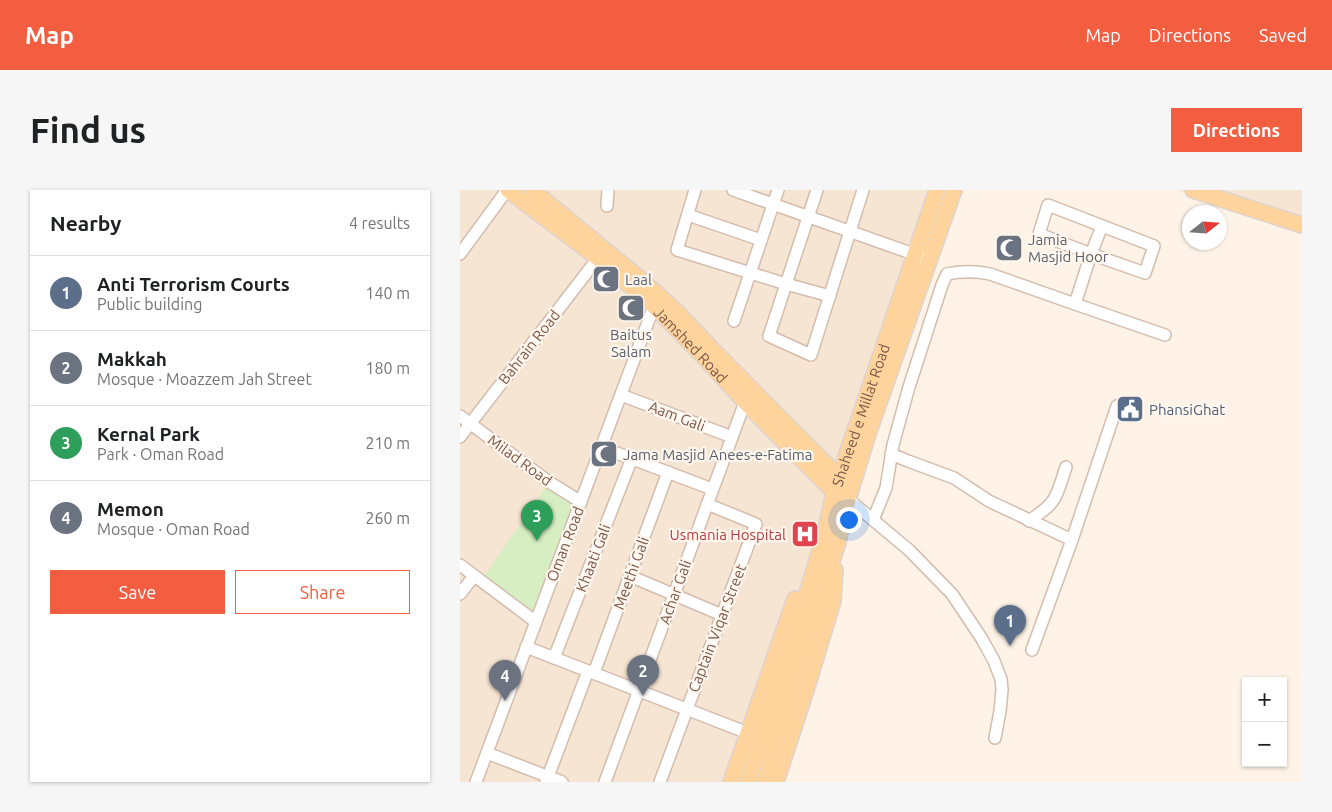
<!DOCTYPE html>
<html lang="en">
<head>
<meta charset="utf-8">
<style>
	body { margin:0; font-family:Ubuntu,sans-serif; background:#f6f6f6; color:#202124 }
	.controls { position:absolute; right:15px; bottom:15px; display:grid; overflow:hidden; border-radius:0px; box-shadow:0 1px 4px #0004 }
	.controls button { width:45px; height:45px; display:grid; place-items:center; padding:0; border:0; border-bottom:1px solid #e0e0e0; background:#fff; color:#202124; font:25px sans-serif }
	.compass { position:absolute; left:722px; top:15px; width:45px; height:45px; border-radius:50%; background:#fff; box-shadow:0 1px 4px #0004; rotate:73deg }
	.you { position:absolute; left:388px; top:329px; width:18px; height:18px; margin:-12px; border:4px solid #fff; border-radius:50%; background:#1a73e8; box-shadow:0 0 0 8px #1a73e833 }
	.badge { display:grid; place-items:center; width:32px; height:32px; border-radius:50%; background:#f35e41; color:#fff; font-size:16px; font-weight:700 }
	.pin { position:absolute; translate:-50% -41px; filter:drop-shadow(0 1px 2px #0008) }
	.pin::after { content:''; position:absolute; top:26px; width:18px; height:15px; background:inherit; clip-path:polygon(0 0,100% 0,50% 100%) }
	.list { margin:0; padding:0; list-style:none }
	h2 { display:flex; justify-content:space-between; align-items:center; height:65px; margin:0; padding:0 20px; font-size:21px }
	h2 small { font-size:16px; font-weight:400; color:#757577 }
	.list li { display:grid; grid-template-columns:32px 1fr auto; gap:15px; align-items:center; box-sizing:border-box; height:75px; padding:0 20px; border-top:1px solid #e0e0e0 }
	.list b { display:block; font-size:19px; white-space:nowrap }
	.list p { margin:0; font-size:16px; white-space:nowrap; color:#757577 }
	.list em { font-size:16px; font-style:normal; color:#757577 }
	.actions { display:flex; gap:10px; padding:15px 20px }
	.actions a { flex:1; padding:11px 0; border:1px solid #f35e41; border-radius:0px; text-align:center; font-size:18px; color:#f35e41 }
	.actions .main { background:#f35e41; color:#fff }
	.map { position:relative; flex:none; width:842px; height:592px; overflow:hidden; border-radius:0px }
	header { display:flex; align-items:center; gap:30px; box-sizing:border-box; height:70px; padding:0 25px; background:#f35e41; color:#fff }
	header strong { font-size:24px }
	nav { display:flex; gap:28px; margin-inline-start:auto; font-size:18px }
	.intro { display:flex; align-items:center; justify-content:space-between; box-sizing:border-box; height:120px; padding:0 30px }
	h1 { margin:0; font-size:35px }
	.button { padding:12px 22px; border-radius:0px; background:#f35e41; color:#fff; font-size:18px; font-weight:700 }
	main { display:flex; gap:30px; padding:0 30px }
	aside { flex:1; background:#fff; border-radius:0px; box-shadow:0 1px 4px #0004 }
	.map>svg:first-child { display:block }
	.residential { fill:#f7e5d4 }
	.green { fill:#d7eec3 }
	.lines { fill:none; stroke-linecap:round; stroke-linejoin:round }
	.minor-casing { stroke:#d4bcad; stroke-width:14 }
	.major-casing { stroke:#ddd3cf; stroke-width:18 }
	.minor { stroke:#fff; stroke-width:11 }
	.major { stroke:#ffd49c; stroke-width:15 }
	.labels { text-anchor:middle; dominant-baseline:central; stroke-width:4.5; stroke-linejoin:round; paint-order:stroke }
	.worship-label { font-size:15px; fill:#5b616d; stroke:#fff7ee; text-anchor:start }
	.street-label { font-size:15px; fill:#7b5748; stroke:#fff7ee }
	.service-label { font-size:15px; fill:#4e5e75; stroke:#fff7ee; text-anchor:start }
	.health-label { font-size:15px; fill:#be3a42; stroke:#fff7ee; text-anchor:end }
</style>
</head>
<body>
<header>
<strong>Map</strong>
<nav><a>Map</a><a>Directions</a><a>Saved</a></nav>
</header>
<div class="intro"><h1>Find us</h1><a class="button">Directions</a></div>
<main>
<aside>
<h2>Nearby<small>4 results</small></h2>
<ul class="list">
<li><span class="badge" style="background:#5c6f8a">1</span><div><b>Anti Terrorism Courts</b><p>Public building</p></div><em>140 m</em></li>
<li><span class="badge" style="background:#6b7280">2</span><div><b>Makkah</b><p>Mosque · Moazzem Jah Street</p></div><em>180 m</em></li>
<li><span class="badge" style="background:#2e9e5b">3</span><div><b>Kernal Park</b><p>Park · Oman Road</p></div><em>210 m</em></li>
<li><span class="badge" style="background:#6b7280">4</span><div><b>Memon</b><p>Mosque · Oman Road</p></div><em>260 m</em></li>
</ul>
<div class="actions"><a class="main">Save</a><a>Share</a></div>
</aside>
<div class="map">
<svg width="842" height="592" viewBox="0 0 842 592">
	<rect width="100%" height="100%" fill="#fef3e6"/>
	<g class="residential">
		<path d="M0,0H502L290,592H0Z"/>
		<path d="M716,0H842V42Z"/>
	</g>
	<path class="green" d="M89,292L121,312L76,432L21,391Z"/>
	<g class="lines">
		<g class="minor-casing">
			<g id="minor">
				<path d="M235,0L217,60L326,94L370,106"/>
				<path d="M273,0L462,67"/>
				<path d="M357,0L309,146L351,165L403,0"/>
				<path d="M588,15L694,56L685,83L631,64L579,44Z"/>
				<path d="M147,16L148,0"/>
				<path d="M228,25L301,50"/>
				<path d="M642,36L631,64L615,114L705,145"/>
				<path d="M0,64L47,0"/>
				<path d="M274,131L318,0"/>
				<path d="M161,205L272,247"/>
				<path d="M0,226L89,292L121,312"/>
				<path d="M0,247L138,68"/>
				<path d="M141,257L252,299"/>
				<path d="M431,264L448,271L494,288L529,311L612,350"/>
				<path d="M388,309L449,360L492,404L522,449L534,471L541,489L542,500L540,521L535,548"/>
				<path d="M413,330L426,298L433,255L449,197L482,95L487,84C502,81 515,81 530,84L615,114"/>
				<path d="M569,331C577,325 586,320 592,312C599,303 602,288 606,277"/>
				<path d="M0,375L76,432"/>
				<path d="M170,386L262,425"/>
				<path d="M0,404L14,386"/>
				<path d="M66,457L288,543"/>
				<path d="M572,460L612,350L657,216"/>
				<path d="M94,468L172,268"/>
				<path d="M134,483L208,282"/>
				<path d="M27,563L102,592"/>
				<path d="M16,592L194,116"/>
				<path d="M86,592L128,481"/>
				<path d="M145,592L285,212"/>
				<path d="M200,592L296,334L247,314"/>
			</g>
		</g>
		<g class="major-casing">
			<g id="major">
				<path id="s1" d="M48,0L138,68L194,116L240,163L285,212L374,302L382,306"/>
				<path d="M72,0L184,92L218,123L248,155L379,287L385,292"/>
				<path d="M733,0L842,35"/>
				<path d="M271,592L335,409"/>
				<path id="s2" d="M288,592L321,489L365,344L374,302L477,0"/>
				<path d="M305,592L336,481L378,352L388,309L408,244L494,0"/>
				<path d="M316,592L347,497L373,411L375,380"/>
			</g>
		</g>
		<use href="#minor" class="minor"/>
		<use href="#major" class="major"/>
	</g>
	<defs>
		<g id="mosque-square" transform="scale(1.4375)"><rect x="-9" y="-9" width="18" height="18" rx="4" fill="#6b7280" stroke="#fff7ee"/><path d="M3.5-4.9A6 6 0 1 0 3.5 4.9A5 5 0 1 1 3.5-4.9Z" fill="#fff"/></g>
		<g id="civic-square" transform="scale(1.4375)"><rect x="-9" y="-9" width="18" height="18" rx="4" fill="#5c6f8a" stroke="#fff7ee"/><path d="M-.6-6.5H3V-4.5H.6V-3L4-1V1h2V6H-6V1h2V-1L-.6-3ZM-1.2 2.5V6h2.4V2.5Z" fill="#fff"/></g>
		<g id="hospital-square" transform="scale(1.4375)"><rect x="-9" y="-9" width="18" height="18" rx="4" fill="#e0444e" stroke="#fff7ee"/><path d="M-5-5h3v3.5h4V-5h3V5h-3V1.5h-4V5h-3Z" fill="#fff"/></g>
	</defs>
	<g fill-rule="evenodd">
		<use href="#mosque-square" x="549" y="58"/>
		<use href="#mosque-square" x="146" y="89"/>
		<use href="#mosque-square" x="171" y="118"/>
		<use href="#civic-square" x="670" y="219"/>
		<use href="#mosque-square" x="144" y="264"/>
		<use href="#hospital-square" x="345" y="344"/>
	</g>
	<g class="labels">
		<g class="worship-label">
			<text x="568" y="49">Jamia<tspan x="568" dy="17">Masjid Hoor</tspan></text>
			<text x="165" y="89">Laal</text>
			<text x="171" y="144" text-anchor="middle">Baitus<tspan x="171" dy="17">Salam</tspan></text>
			<text x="163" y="264">Jama Masjid Anees-e-Fatima</text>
		</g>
		<g class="street-label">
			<text stroke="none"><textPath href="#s1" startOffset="240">Jamshed Road</textPath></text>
			<text transform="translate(69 157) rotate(-52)">Bahrain Road</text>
			<text stroke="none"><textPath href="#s2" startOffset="384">Shaheed e Millat Road</textPath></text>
			<text transform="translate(217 226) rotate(21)">Aam Gali</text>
			<text transform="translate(60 270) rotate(36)">Milad Road</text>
			<text transform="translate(105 354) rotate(-69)">Oman Road</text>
			<text transform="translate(133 368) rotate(-69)">Khaati Gali</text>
			<text transform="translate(171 383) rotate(-70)">Meethi Gali</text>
			<text transform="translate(215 402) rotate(-70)">Achar Gali</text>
			<text transform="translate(257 438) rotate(-69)">Captain Viqar Street</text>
		</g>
		<g class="service-label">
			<text x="689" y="219">PhansiGhat</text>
		</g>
		<g class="health-label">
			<text x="326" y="344">Usmania Hospital</text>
		</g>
	</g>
</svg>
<div class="controls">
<button>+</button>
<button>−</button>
</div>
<svg class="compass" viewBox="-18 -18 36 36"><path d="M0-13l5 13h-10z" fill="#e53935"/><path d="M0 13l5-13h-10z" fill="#757577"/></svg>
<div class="you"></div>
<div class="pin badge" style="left:550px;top:456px;background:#5c6f8a">1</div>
<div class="pin badge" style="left:183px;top:506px;background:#6b7280">2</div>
<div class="pin badge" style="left:77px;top:351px;background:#2e9e5b">3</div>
<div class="pin badge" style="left:45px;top:511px;background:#6b7280">4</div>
</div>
</main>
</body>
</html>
